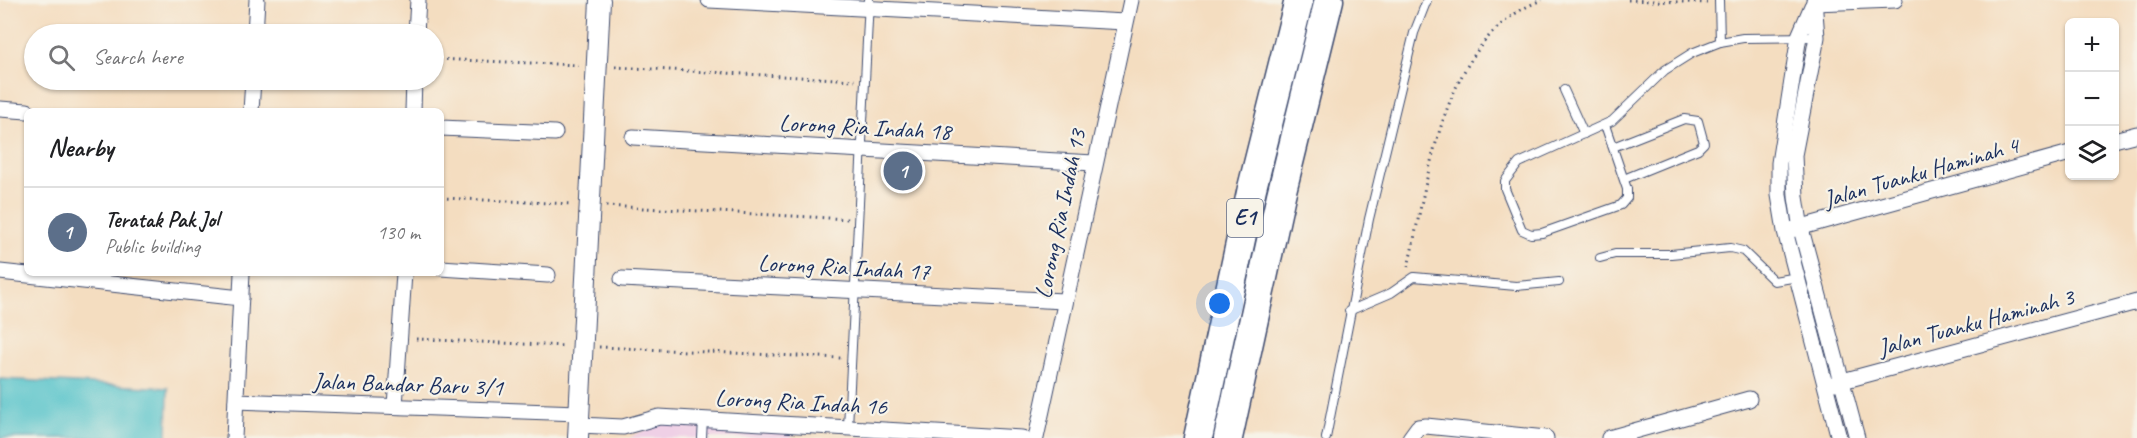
<!DOCTYPE html>
<html lang="en">
<head>
<meta charset="utf-8">
<style>
	body { margin:0; font-family:Caveat,sans-serif; background:#f2f2f2; color:#202124 }
	.controls { position:absolute; right:18px; top:18px; display:grid; overflow:hidden; border-radius:9px; box-shadow:0 2px 4px #0004 }
	.controls button { width:54px; height:54px; display:grid; place-items:center; padding:0; border:0; border-bottom:2px solid #e0e0e0; background:#fff; color:#202124; font:30px sans-serif }
	.you { position:absolute; left:1220px; top:304px; width:21px; height:21px; margin:-15px; border:4px solid #fff; border-radius:50%; background:#1a73e8; box-shadow:0 0 0 9px #1a73e833 }
	.badge { display:grid; place-items:center; width:39px; height:39px; border-radius:50%; background:#d93025; color:#fff; font-size:20px; font-weight:700 }
	.pin { position:absolute; translate:-50% -50%; border:3px solid #fff; box-shadow:0 2px 6px #0006 }
	.list { margin:0; padding:0; list-style:none }
	h2 { display:flex; justify-content:space-between; align-items:center; height:78px; margin:0; padding:0 24px; font-size:26px }
	h2 small { font-size:20px; font-weight:400; color:#757577 }
	.list li { display:grid; grid-template-columns:39px 1fr auto; gap:18px; align-items:center; box-sizing:border-box; height:90px; padding:0 24px; border-top:2px solid #e0e0e0 }
	.list b { display:block; font-size:22px; white-space:nowrap }
	.list p { margin:0; font-size:20px; white-space:nowrap; color:#757577 }
	.list em { font-size:20px; font-style:normal; color:#757577 }
	.icon { flex:none; width:33px; height:33px; fill:none; stroke:currentColor; stroke-width:2; stroke-linecap:round; stroke-linejoin:round }
	.map { position:relative; flex:none; width:2137px; height:438px; overflow:hidden }
	.search { position:absolute; background:#fff; box-shadow:0 2px 4px #0004; left:24px; top:24px; width:420px; height:66px; display:flex; align-items:center; gap:15px; box-sizing:border-box; padding:0 21px; border-radius:33px; color:#757577; font-size:22px }
	.panel { position:absolute; background:#fff; box-shadow:0 2px 4px #0004; left:24px; top:108px; width:420px; height:168px; border-radius:9px }
	.map>svg:first-child { display:block }
	.built { fill:#efd0e6 }
	.water { fill:#55c3ca; stroke:#387994; stroke-width:1.5 }
	.lines { fill:none; stroke-linecap:round; stroke-linejoin:round }
	.service-casing { stroke:#3c496d; stroke-width:10 }
	.minor-casing { stroke:#3c496d; stroke-width:17 }
	.tertiary-casing { stroke:#3c496d; stroke-width:22 }
	.motorway-casing { stroke:#3c496d; stroke-width:31 }
	.path { stroke:#3c496d; stroke-width:3; stroke-dasharray:1.5 4.5; stroke-linecap:butt }
	.service { stroke:#fff; stroke-width:8 }
	.minor { stroke:#fff; stroke-width:15 }
	.tertiary { stroke:#fff; stroke-width:20 }
	.motorway { stroke:#fff; stroke-width:28 }
	.labels { text-anchor:middle; dominant-baseline:central; stroke-width:4.5; stroke-linejoin:round; paint-order:stroke }
	.shield { fill:#f7f3e8; stroke:#5d6a87; stroke-width:1.5 }
	.shield-label { font-size:22px; font-weight:bold; fill:#1b2f5e }
	.street-label { font-size:24px; fill:#1b2f5e; stroke:#f7f3e8 }
</style>
</head>
<body>
<div class="map">
<svg width="2137" height="438" viewBox="0 0 2137 438">
	<rect width="100%" height="100%" fill="#f7f3e8"/>
	<filter id="ink" filterUnits="userSpaceOnUse"><feTurbulence type="fractalNoise" baseFrequency=".0167" numOctaves="2"/><feDisplacementMap in="SourceGraphic" scale="12" xChannelSelector="R" yChannelSelector="G"/><feConvolveMatrix kernelMatrix="1 2 1 2 8 2 1 2 1" color-interpolation-filters="sRGB"/></filter>
	<filter id="wash" filterUnits="userSpaceOnUse"><feTurbulence type="fractalNoise" baseFrequency=".008" numOctaves="4" result="noise"/><feDisplacementMap in="SourceGraphic" scale="24" xChannelSelector="R" yChannelSelector="G"/><feGaussianBlur stdDeviation="1.35" result="paint"/><feColorMatrix in="noise" values="0 0 0 0 0 0 0 0 0 0 0 0 0 0 0 0 0 1.4 0 .05"/><feComposite in="paint" operator="in"/></filter>
	<g filter="url(#wash)">
		<rect width="100%" height="100%" fill="#f4ddc0"/>
		<path class="built" d="M661,422L792,428V438H629Z"/>
		<path class="water" d="M0,379L168,388L167,438H0Z"/>
	</g>
	<g filter="url(#ink)">
		<g class="lines">
			<g class="service-casing">
				<g id="service">
					<path d="M1719,0L1720,42"/>
					<path d="M1564,90L1584,134"/>
					<path d="M1605,125L1627,189V198L1621,205L1542,233L1531,234L1522,230L1505,189V181L1519,163L1612,121L1665,70L1692,53L1720,42L1743,38L1817,37"/>
					<path d="M1613,147L1684,119L1698,121L1704,143L1698,149L1624,179"/>
					<path d="M1600,258L1615,254H1671L1730,248L1743,251L1774,281L1798,277"/>
					<path d="M1349,311L1391,293L1414,277L1516,286L1559,282"/>
					<path d="M848,427L869,0"/>
					<path d="M702,438L703,419"/>
					<path d="M1326,438L1369,219L1414,33L1427,0"/>
				</g>
			</g>
			<g class="minor-casing">
				<g id="minor">
					<path d="M709,0L1125,22"/>
					<path d="M1814,0L1817,37L1794,155L1796,197L1801,229L1857,438"/>
					<path d="M1814,3L1895,0"/>
					<path d="M1812,6L1799,36L1779,163V195L1785,231L1839,438"/>
					<path d="M255,34L257,0"/>
					<path d="M416,34L418,0"/>
					<path d="M0,109L27,111"/>
					<path d="M251,111L253,80"/>
					<path d="M413,111L414,80"/>
					<path d="M441,128L555,133"/>
					<path d="M633,137L1094,163"/>
					<path d="M2114,140L2137,134"/>
					<path d="M1791,230L2070,153"/>
					<path d="M441,268L548,275"/>
					<path d="M0,272L241,298"/>
					<path d="M622,279L1064,301"/>
					<path d="M1835,383L2137,302"/>
					<path d="M236,401L579,413"/>
					<path d="M395,406L404,273"/>
					<path d="M579,425L623,427L659,417L1022,438"/>
					<path d="M234,438L242,273"/>
					<path d="M1036,438L1131,0"/>
					<path d="M1410,438L1418,427L1426,426L1546,438"/>
					<path d="M1609,438L1749,399"/>
				</g>
			</g>
			<g class="tertiary-casing">
				<path id="tertiary" d="M578,438L600,0"/>
			</g>
			<g class="motorway-casing">
				<g id="motorway">
					<path d="M1198,438L1252,188L1299,0"/>
					<path d="M1228,438L1281,195L1329,0"/>
				</g>
			</g>
			<g class="path">
				<path d="M1628,0L1707,3"/>
				<path d="M434,59L579,65"/>
				<path d="M615,67L855,80"/>
				<path d="M441,198L572,204"/>
				<path d="M606,206L848,219"/>
				<path d="M1408,267C1429,177 1442,37 1542,0"/>
				<path d="M416,339L565,346"/>
				<path d="M599,347L841,358"/>
			</g>
			<use href="#service" class="service"/>
			<use href="#minor" class="minor"/>
			<use href="#tertiary" class="tertiary"/>
			<use href="#motorway" class="motorway"/>
		</g>
	</g>
	<g class="labels">
		<rect class="shield" x="1227" y="199" width="36" height="38" rx="4.5"/>
		<g class="shield-label">
			<text x="1245" y="218">E1</text>
		</g>
		<g class="street-label">
			<text transform="translate(865 127) rotate(3)">Lorong Ria Indah 18</text>
			<text transform="translate(1921 172) rotate(-16)">Jalan Tuanku Haminah 4</text>
			<text transform="translate(1060 214) rotate(-78)">Lorong Ria Indah 13</text>
			<text transform="translate(844 267) rotate(3)">Lorong Ria Indah 17</text>
			<text transform="translate(1976 322) rotate(-15)">Jalan Tuanku Haminah 3</text>
			<text transform="translate(408 384) rotate(2)">Jalan Bandar Baru 3/1</text>
			<text transform="translate(801 402) rotate(3)">Lorong Ria Indah 16</text>
		</g>
	</g>
</svg>
<div class="controls">
<button>+</button>
<button>−</button>
<button><svg class="icon" aria-label="layers" viewBox="0 0 24 24"><path d="M12 4l9 5-9 5-9-5zM3 14l9 5 9-5"/></svg></button>
</div>
<div class="you"></div>
<div class="pin badge" style="left:903px;top:171px;background:#5c6f8a">1</div>
<div class="search"><svg class="icon" aria-label="search" viewBox="0 0 24 24"><circle cx="10" cy="10" r="6"/><path d="M15 15l6 6"/></svg>Search here</div>
<section class="panel">
<h2>Nearby<small></small></h2>
<ul class="list">
<li><span class="badge" style="background:#5c6f8a">1</span><div><b>Teratak Pak Jol</b><p>Public building</p></div><em>130 m</em></li>
</ul>
</section>
</div>
</body>
</html>
